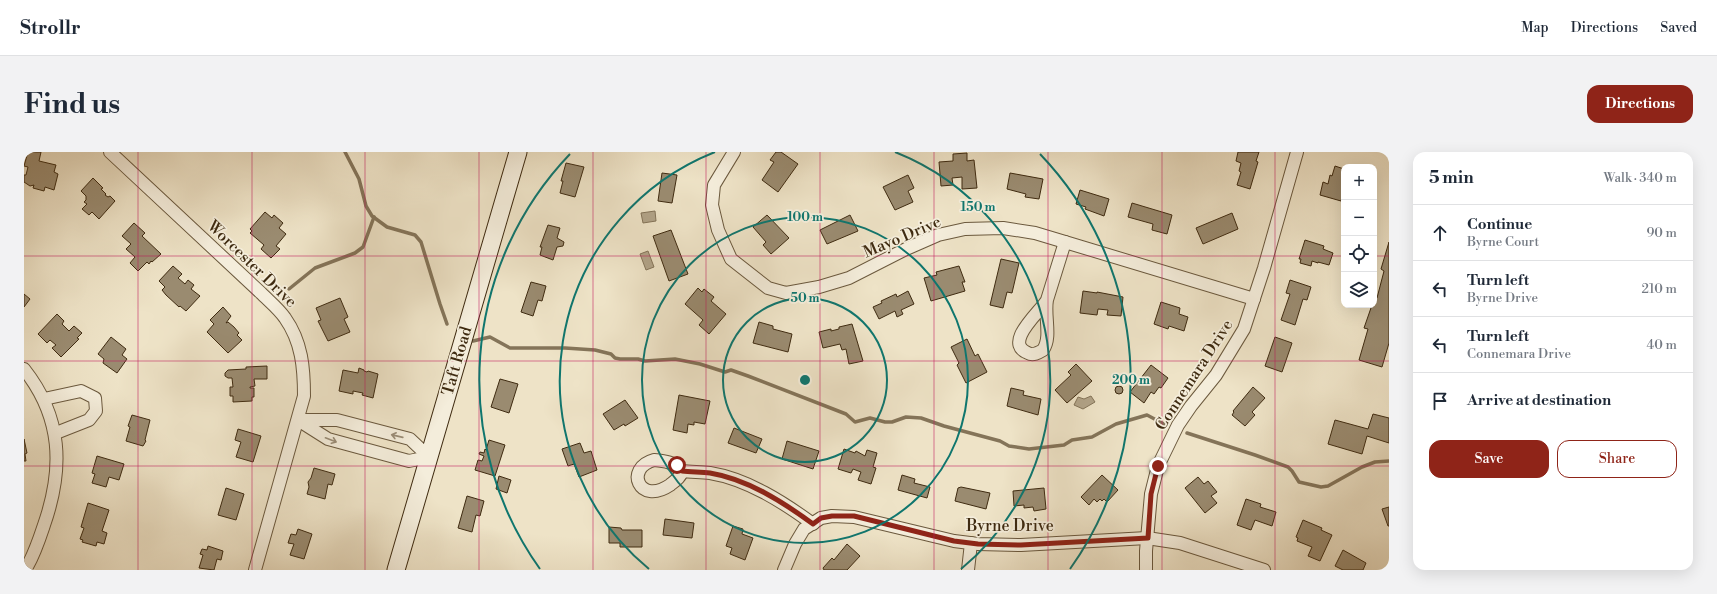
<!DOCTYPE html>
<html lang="en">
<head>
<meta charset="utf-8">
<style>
	body { margin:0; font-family:"Libre Bodoni",serif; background:#f2f2f3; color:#1f2937 }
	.controls { position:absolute; right:12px; top:12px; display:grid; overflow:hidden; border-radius:8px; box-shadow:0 4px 16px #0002 }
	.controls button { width:36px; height:36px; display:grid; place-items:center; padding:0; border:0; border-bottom:1px solid #e0e1e3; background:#fff; color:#1f2937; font:20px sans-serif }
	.stop { position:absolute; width:12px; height:12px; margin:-9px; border:3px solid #8f2418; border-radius:50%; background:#fff }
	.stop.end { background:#8f2418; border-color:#fff; box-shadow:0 1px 4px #0008 }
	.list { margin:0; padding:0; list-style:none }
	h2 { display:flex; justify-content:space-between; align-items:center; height:52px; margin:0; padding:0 16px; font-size:17px }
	h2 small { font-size:13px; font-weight:400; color:#747a83 }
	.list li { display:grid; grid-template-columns:26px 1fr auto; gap:12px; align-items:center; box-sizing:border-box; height:56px; padding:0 16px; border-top:1px solid #e0e1e3 }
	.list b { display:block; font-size:15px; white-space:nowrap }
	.list p { margin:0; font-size:13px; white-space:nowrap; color:#747a83 }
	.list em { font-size:13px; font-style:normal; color:#747a83 }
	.actions { display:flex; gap:8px; padding:12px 16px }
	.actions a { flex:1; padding:9px 0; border:1px solid #8f2418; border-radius:12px; text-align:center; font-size:14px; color:#8f2418 }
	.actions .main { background:#8f2418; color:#fff }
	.icon { flex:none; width:22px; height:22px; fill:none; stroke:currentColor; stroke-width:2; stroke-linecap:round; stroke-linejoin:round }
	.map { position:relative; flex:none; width:1365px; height:418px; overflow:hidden; border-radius:12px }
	header { display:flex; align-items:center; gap:24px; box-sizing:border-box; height:56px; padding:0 20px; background:#fff; border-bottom:1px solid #e0e1e3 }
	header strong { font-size:19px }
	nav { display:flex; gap:22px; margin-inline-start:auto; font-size:14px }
	.intro { display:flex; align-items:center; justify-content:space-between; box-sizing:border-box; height:96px; padding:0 24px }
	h1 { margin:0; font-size:28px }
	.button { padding:10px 18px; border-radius:12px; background:#8f2418; color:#fff; font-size:14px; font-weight:700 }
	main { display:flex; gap:24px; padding:0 24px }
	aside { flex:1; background:#fff; border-radius:12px; box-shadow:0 4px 16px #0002 }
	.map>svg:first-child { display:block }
	.water { fill:#b2a489; stroke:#847459 }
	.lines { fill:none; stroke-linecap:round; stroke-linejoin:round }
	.stream { stroke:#847459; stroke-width:3.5 }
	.building { fill:#9a8b70; stroke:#3f2b11 }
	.street-casing { stroke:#6b593e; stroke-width:14 }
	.secondary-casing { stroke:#3f2b11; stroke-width:19 }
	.street { stroke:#f4eddb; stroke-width:12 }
	.secondary { stroke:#f4eddb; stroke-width:17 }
	.oneway { stroke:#9a8c76 }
	.route { stroke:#8f2418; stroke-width:5 }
	.grid { fill:none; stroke:#c2185b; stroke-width:1; stroke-opacity:0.55 }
	.ring { fill:none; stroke:#0f766e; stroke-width:2 }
	.labels { text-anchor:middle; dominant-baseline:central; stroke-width:3.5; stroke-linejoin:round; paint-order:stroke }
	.street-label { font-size:16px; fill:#3f2b11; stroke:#f4eddb }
	.centre { fill:#0f766e; stroke:#f4eddb; stroke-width:2 }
	.ring-label { font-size:12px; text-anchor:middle; font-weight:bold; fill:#0f766e; stroke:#f4eddb; stroke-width:3.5; stroke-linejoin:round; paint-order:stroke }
</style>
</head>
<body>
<header>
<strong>Strollr</strong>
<nav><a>Map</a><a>Directions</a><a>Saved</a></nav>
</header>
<div class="intro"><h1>Find us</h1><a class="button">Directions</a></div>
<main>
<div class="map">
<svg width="1365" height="418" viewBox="0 0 1365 418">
	<rect width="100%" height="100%" fill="#eee3c7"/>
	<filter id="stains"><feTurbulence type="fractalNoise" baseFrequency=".005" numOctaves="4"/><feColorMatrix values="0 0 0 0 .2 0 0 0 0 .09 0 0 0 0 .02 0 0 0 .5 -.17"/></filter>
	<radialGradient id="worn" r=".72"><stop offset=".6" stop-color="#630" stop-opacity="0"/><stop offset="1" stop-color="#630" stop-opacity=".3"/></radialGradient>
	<g class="water">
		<path d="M631,59L632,69L619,71L617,61Z"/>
		<path d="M624,99L630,115L622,118L616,102Z"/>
		<path d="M1067,244L1071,250L1059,257L1050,253L1054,245L1060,247Z"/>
	</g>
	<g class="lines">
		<g class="stream">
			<path d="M321,0L335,27L342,54L348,64L363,75L391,83L397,90L416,152L423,172"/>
			<path d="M265,137L291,116L331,101L339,95L350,65"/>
			<path d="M449,189L466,185L486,196H541L571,198L587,202L591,206L596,207H614L621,209L651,207L676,212L701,220L707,218L724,224L822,262L831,270L846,266L861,270H868L882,265L897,266L920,274L976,289L985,294L1005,297L1040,293L1048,288L1068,285L1092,272L1123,263L1140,272"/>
			<path d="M1163,281L1231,303L1264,315L1268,319L1275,330L1297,335L1304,334L1338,315L1351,310L1365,309"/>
		</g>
	</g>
	<g class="building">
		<path d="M4,0H17L15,9L32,13L30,20L34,22L30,38L21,35L20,39L9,36L10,33L6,34L0,30V23H2L4,15L0,14Z"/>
		<path d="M752,0H757L774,12L754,40L738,28L750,10L746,8Z"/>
		<path d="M1214,0H1235L1232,9L1234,10L1226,37L1213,33L1217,20L1215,19L1217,11L1212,9Z"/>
		<path d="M943,1V9L950,8L953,36L938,37V25L928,26L929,33L917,34L915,10L929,9V2Z"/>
		<path d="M542,11L560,15L551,45L536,41L539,29H537Z"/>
		<path d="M1311,14L1320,17V38L1317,49L1296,43L1299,30L1304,32L1306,23L1308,24Z"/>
		<path d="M638,21L653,23L648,51L634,49Z"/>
		<path d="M986,21L1019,27L1015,47L1001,45L1002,42L983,37Z"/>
		<path d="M884,23L890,36L884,39L889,50L871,58L859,35Z"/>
		<path d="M69,26L79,36L77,37L82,42L81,43L84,45L86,44L91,49L75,67L68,60L65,63L58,57L63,52L60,50L62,48V44L57,39Z"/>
		<path d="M1056,38L1085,47L1080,64L1061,57L1062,55L1052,52Z"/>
		<path d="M1108,51L1148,63L1143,82L1128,78L1129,72L1104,65Z"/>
		<path d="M241,60L248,66L250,63L259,71L255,76L262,82L252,94L256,97L247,106L237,97L240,93L226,81L228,79L226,77Z"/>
		<path d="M1208,61L1214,77L1179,92L1172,76Z"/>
		<path d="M743,63L765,86L747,102L739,93L742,90L729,75Z"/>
		<path d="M826,63L834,79L803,92L796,78Z"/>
		<path d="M110,71L121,81L118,84L137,102L128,110L127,109L125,112L123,110L114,119L106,111L111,105L102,97L107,92L98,84Z"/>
		<path d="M524,73L536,76L533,86L540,90L539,94L533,95L529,108L516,103L518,95H516Z"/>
		<path d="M647,78L664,122L645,129L629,84Z"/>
		<path d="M1281,88L1300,94L1299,97L1309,101L1305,113L1294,110V111L1288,109L1287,114L1276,111L1277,107H1275Z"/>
		<path d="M1365,90V191L1358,215L1335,208L1344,177L1340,176L1348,153H1350V146H1353L1360,119L1357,117Z"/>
		<path d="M977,107L995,111L988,141L983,140L979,156L966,153Z"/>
		<path d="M149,114L158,122L154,126L161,132L164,128L170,133L167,137L176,144L162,159L156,154L155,155L142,143L138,138L141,135L135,129Z"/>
		<path d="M935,114L941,130H938L941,139L907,149L900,126L913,123L912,120Z"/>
		<path d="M1266,128L1287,135L1283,148L1279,147L1271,173L1257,168L1266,142L1262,141Z"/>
		<path d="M507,130L522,134L518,149L514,148L509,164L497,160Z"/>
		<path d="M674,136L678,140L680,137L690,145L687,149L702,162L685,182L675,173L679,168L661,152Z"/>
		<path d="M884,139L890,152L877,158L879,162L873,165L871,159L855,167L849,155L858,151L857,149L872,142L873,145Z"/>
		<path d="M1059,139L1073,141V140L1099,145L1097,164L1083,163L1084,158L1074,157L1073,163L1056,161Z"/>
		<path d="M0,142L6,147L0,155Z"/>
		<path d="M316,146L324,165L320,167L326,180L304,189L294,169L297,168L292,156Z"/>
		<path d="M1137,150L1156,156L1155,162L1164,165L1160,179L1145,174L1144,177L1130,172Z"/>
		<path d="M199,155L207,164L202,171L204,170L210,175L215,181L213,183L218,188L204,201L183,180L190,172L186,168Z"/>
		<path d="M33,162L40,169L38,172L45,179L50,174L58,181L53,186L55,187L37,205L28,196L32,193L26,188L23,191L14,182Z"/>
		<path d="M735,170L749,174V177L768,182L764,200L729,191Z"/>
		<path d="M828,172L839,209L825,212L822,197L818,198L816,192L799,196L795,180L807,177V179L815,177V175Z"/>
		<path d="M87,185L102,197L98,203L103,207L93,221L79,211L80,207L74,202Z"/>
		<path d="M1251,185L1268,191L1258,220L1241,214Z"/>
		<path d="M943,187L951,204L954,202L963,220L942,231L933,213L935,211L927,195Z"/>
		<path d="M1052,212L1068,229L1043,251L1031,238L1047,223L1044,220Z"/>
		<path d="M1127,213L1144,226L1137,236L1135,235L1130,242L1127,240L1120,251L1106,240Z"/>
		<path d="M243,214V227H230L231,234L226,235V236H230V245H228V249L209,250V244H206V235H209L208,226H204L201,224V221L204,218L222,217V215Z"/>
		<path d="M335,216L340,218V219L343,220L344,219L354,222L349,246L338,243L339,241L329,239V242L315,239L319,218L334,221Z"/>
		<path d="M476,227L494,232L485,261L467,255Z"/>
		<circle cx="1095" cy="238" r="4"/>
		<path d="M1229,235L1241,246L1228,260L1231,263L1221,274L1208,263L1210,260L1209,259Z"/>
		<path d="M987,236L1000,239L999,243L1017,247L1014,263L983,254Z"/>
		<path d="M655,243L686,249L681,272L670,270V273L664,272L663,281L649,278Z"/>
		<path d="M601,248L614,266L601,274L600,272L590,278L579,262Z"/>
		<path d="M1349,262L1365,266V291L1343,284L1338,302L1304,292L1311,268L1344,277Z"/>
		<path d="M108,263L126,268L121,288L122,289L119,294L102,289L106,275L104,274Z"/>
		<path d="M710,276L738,287L732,301L704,291Z"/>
		<path d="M214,277L237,284L229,310L212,305L217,290L211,288Z"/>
		<path d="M0,287L3,301L1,302L2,309H0Z"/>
		<path d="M465,288L481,293L471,324L451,318L454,308L458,309L460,304L455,302L456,300L460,301L461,297L462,298Z"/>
		<path d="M763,289L795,299L789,317L758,307Z"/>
		<path d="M556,291L560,301L567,299L573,318L555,325L550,312L544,314L538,297Z"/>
		<path d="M820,297L831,301L832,299L841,304L843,298L853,301L849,315L852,316L847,332L834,328L837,320L829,317L827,321L814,317Z"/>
		<path d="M73,304L100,312L95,328L85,325L82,335L68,331L71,322L68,321Z"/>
		<path d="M290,316L311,322L308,333L304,332L301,347L283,342L285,335L284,330L287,326Z"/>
		<path d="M878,323L891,327L890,331L906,335L903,346L874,338Z"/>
		<path d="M1078,323L1094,338L1083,350L1080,347L1078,349L1076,347L1073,350L1070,347L1065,353L1057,345Z"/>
		<path d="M475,324L487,328L483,341L472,337Z"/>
		<path d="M1174,325L1180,332L1184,329L1193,340L1187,344L1193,351L1181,361L1161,336Z"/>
		<path d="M937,335L966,341L962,357L931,349L934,336Z"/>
		<path d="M202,336L220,342L212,368L194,363Z"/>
		<path d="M1020,336L1022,357L1010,359L1009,355L1000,356V353L990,354L989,339Z"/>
		<path d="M443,344L460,349L456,364L452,363L448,380L434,376Z"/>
		<path d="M1222,347L1237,352L1236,355L1252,360L1248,374L1231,368L1227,378L1213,373Z"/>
		<path d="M64,351L85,358L78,379L83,381L80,392L73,390L72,394L58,390L59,388L56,387L60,376L57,375Z"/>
		<path d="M1365,355V374H1364L1358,357Z"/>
		<path d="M641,367L670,371L668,386L639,383Z"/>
		<path d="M1279,368L1298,376L1297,378L1308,383L1296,409L1284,404L1288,395L1273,389L1274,386L1272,385Z"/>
		<path d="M709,374L719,377L718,382L729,386L721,408L706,402L708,396L702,394Z"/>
		<path d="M585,375L597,376L598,378H618V395H596V391H585Z"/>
		<path d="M274,377L288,382L280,407L266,403L270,392L264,391L267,382L272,383Z"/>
		<path d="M823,392L836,404L823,418H800L799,416L808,406L810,408Z"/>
		<path d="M184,394L199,399L197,408L193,407L190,418L175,416L179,403L176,402L178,397L183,398Z"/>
		<path d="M1319,398L1342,411L1339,418H1319L1311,414Z"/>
	</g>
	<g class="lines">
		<g class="street-casing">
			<g id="street">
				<path d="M86,0L237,141C245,149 255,157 261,166C278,190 280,216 280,244L231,418"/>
				<path d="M710,0L690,33L688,53L694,78L707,107L744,136L762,141L795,135L825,126L882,97L914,83L941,77L979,76L1011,81L1041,90L1230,147"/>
				<path d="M1023,148C1020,164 1028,185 1019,198C1014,201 1009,204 1004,201C978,191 1017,159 1023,148L1041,90"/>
				<path d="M0,217C38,265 40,316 20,373C15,388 10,404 1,418"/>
				<path d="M20,247L57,239L71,246L72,259L65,268L32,281"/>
				<path d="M274,268H313L386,287L405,305"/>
				<path d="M274,268L304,287L385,309L405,305"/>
				<path d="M630,308C641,309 650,310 658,319C657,325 651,329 646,333C615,354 600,316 630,308Z"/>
				<path d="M658,319C667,320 677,320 686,321C723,327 759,350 789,372"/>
				<path d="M760,418L771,392L780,377L797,366L808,364L830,365L930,389L954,392L997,393L1123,386L1156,391L1240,418"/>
				<path d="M944,418L947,391"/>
				<path d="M1122,418V399L1127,342L1134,314L1154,273L1167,254L1192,223L1220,177L1240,116L1273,0"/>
			</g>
		</g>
		<g class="secondary-casing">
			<path id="secondary" d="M372,418L494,0"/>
		</g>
		<use href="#street" class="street"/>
		<use href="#secondary" class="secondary"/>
	</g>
	<defs><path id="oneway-shaft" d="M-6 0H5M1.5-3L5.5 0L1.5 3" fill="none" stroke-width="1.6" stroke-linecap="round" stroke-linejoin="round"/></defs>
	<g class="oneway">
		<use href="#oneway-shaft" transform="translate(373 284) rotate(-167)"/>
		<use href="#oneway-shaft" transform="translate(307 288) rotate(21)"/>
	</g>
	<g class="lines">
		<path class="route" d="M653,313L658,319C667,320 677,320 686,321C723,327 759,350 789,372L797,366L808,364H830L930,389L954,392L997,393L1124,386L1127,342L1134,314"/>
	</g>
	<path class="grid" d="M114,0V418M228,0V418M341,0V418M455,0V418M569,0V418M682,0V418M796,0V418M910,0V418M1024,0V418M1138,0V418M1251,0V418M0,104H1320M1350,104H1365M0,209H1365M0,314H1365"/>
	<g class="ring">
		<circle cx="781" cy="228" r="82"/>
		<circle cx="781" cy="228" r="163"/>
		<path d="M625 417A245 245 0 0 1 691 0M871 0A245 245 0 0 1 937 417"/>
		<path d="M516 417A326 326 0 0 1 546 2M1016 2A326 326 0 0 1 1046 417"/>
	</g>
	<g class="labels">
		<g class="street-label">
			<text transform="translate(878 85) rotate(-23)">Mayo Drive</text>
			<text transform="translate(228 112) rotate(44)">Worcester Drive</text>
			<text transform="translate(433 209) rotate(-74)">Taft Road</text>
			<text transform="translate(1170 223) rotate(-57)">Connemara Drive</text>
			<text x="986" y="374">Byrne Drive</text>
		</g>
	</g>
	<circle cx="781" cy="228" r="6" class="centre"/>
	<g class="ring-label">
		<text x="954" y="59">150 m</text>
		<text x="781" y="69">100 m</text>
		<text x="781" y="150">50 m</text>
		<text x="1107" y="232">200 m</text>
	</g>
	<rect width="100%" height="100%" filter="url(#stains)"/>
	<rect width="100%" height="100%" fill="url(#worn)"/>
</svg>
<div class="controls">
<button>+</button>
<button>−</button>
<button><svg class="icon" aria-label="locate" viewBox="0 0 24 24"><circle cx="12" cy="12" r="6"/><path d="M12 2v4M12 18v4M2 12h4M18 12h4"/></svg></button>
<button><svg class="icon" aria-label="layers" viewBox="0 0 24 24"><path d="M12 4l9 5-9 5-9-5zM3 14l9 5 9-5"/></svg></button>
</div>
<div class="stop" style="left:653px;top:313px"></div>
<div class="stop end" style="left:1134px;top:314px"></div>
</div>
<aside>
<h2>5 min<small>Walk · 340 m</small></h2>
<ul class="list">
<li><svg class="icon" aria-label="ahead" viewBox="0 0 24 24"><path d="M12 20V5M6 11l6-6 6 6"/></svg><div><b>Continue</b><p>Byrne Court</p></div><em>90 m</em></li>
<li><svg class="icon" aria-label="left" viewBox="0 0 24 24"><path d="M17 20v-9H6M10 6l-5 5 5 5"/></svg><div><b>Turn left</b><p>Byrne Drive</p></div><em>210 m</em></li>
<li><svg class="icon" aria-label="left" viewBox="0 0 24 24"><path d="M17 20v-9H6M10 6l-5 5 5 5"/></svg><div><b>Turn left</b><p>Connemara Drive</p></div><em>40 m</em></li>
<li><svg class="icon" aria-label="arrive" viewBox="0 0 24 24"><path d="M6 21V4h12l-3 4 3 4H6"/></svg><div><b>Arrive at destination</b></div></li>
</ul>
<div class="actions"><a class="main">Save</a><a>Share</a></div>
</aside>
</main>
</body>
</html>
